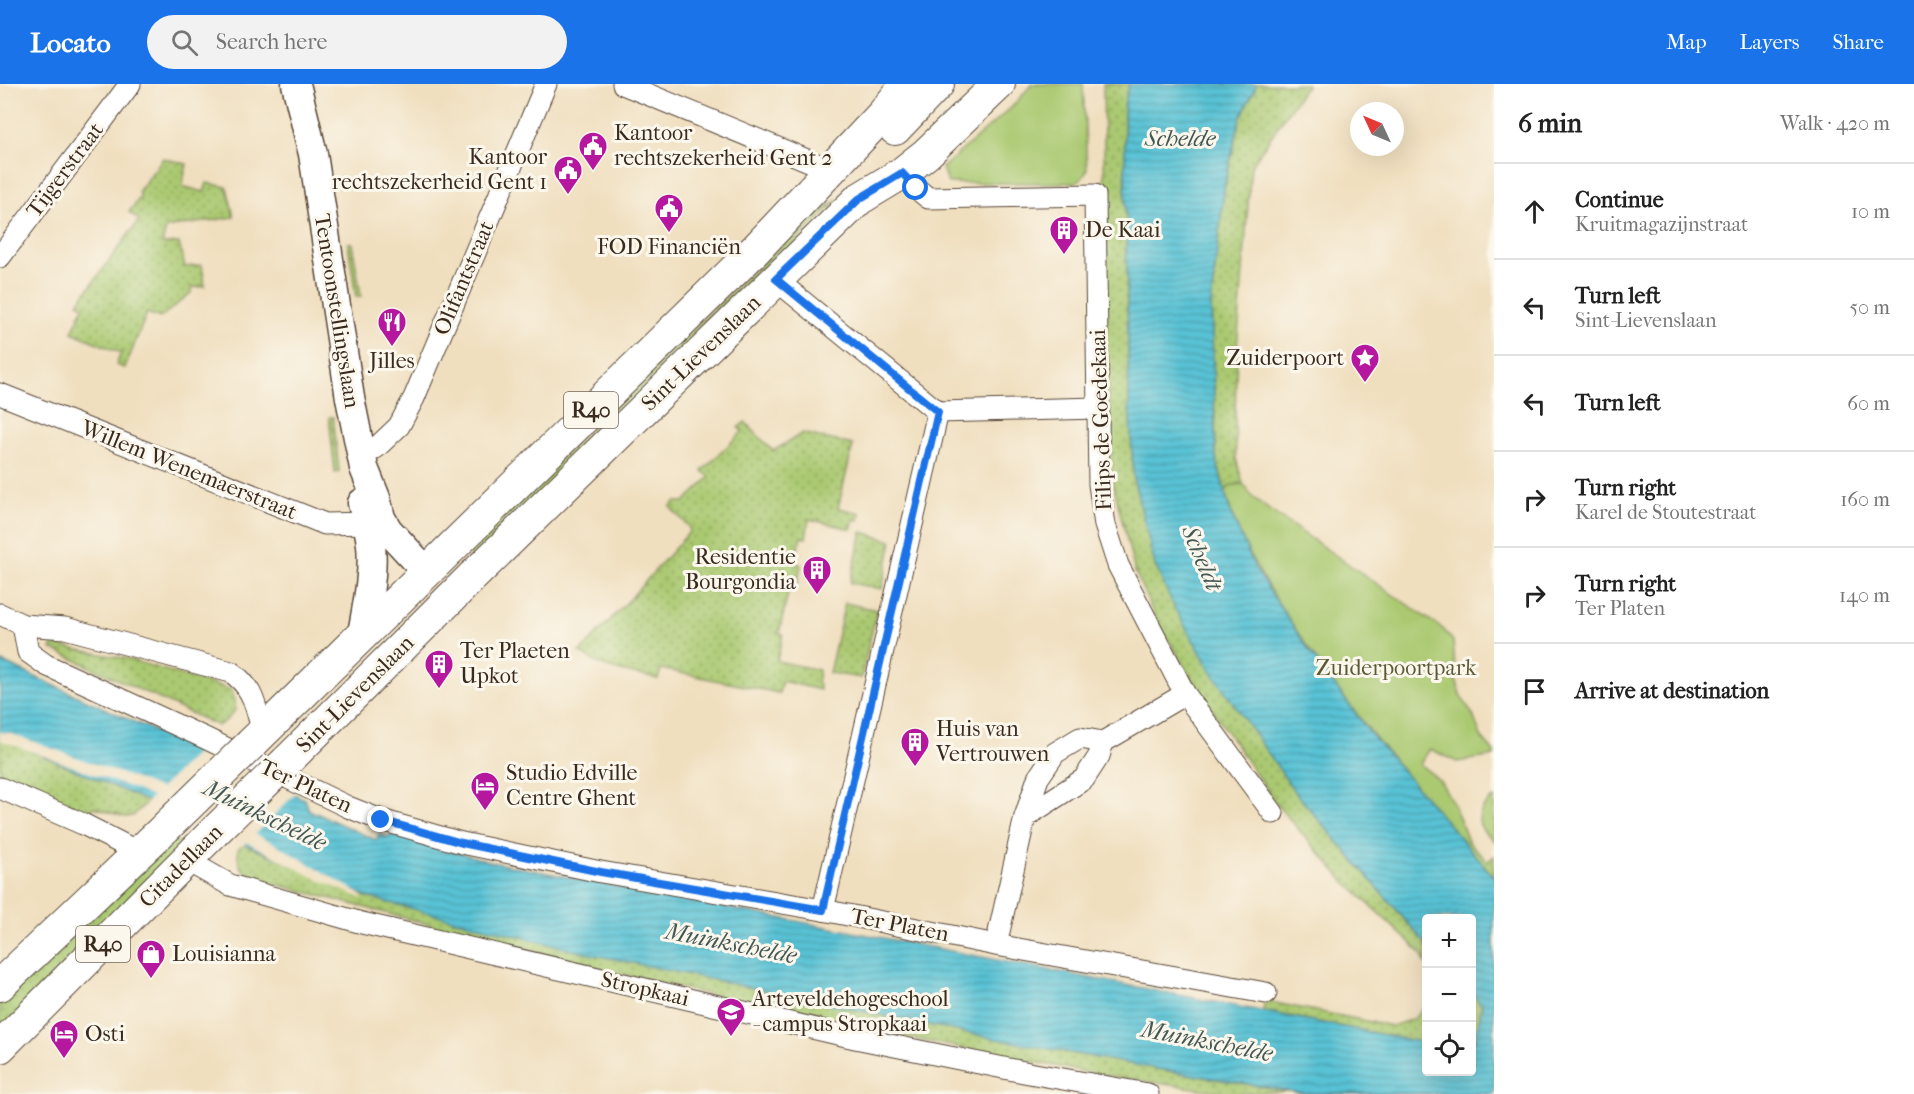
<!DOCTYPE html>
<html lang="en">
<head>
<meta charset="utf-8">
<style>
	body { margin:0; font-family:"IM FELL French Canon",serif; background:#f2f2f2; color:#222 }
	.controls { position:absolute; right:18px; bottom:18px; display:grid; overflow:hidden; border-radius:6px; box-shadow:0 6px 24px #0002 }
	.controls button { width:54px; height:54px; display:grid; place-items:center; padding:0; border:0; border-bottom:2px solid #e0e0e0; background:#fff; color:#222; font:30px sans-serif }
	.compass { position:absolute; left:1350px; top:18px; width:54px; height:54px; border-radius:50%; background:#fff; box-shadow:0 6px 24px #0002; rotate:314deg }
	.stop { position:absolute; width:18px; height:18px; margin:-14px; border:4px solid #1a73e8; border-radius:50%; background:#fff }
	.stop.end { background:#1a73e8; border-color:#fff; box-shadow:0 2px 6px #0008 }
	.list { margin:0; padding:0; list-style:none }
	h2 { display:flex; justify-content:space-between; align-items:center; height:78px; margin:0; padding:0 24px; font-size:26px }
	h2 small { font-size:20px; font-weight:400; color:#767676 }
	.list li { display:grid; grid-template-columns:39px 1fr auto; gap:18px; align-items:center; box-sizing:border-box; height:96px; padding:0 24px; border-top:2px solid #e0e0e0 }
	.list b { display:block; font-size:22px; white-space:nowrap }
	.list p { margin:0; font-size:20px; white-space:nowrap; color:#767676 }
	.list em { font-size:20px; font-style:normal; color:#767676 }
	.icon { flex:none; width:33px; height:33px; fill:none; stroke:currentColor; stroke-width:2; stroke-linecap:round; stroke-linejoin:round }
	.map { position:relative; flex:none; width:1494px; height:1010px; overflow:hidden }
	header { display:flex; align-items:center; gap:36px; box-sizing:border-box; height:84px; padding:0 30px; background:#1a73e8; color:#fff }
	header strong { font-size:28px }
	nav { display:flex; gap:33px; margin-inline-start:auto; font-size:21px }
	.search { width:420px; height:54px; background:#f2f2f2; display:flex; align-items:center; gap:15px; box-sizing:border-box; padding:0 21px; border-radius:33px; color:#767676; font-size:22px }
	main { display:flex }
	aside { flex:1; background:#fff }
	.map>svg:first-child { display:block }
	.grass { fill:url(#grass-dots); stroke:#727a48; stroke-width:1.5 }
	.park { fill:#aac971; stroke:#727a48; stroke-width:1.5 }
	.water { fill:url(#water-rules); stroke:#4a767a; stroke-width:1.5 }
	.pier { fill:#f0dfbf }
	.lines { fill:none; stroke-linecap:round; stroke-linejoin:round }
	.street-casing { stroke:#564536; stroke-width:23 }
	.secondary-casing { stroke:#564536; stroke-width:31 }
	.primary-casing { stroke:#564536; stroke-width:34 }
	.street { stroke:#fff; stroke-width:21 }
	.secondary { stroke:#fff; stroke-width:28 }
	.primary { stroke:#fff; stroke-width:32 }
	.primary-bridge-casing { stroke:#564536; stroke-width:34; stroke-linecap:butt }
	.primary-bridge { stroke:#fff; stroke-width:32 }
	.route { stroke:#1a73e8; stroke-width:8 }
	.labels { text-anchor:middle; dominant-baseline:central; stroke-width:6; stroke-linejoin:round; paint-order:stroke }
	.shield { fill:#fbf7ec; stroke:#75685c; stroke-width:1.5 }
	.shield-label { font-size:21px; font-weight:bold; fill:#3b2a1e }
	.poi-label { font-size:22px; fill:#3b2a1e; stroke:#fbf7ec; text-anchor:start }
	.street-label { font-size:22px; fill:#3b2a1e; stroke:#fbf7ec }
	.park-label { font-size:22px; fill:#5c5a37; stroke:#fbf7ec }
	.water-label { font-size:24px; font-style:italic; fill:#445855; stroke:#fbf7ec }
</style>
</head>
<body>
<header>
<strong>Locato</strong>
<div class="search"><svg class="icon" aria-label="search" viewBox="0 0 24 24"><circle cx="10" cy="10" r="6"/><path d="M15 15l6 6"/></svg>Search here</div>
<nav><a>Map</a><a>Layers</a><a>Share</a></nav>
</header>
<main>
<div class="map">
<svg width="1494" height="1010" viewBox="0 0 1494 1010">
	<defs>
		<pattern id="grass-dots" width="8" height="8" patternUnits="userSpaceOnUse" patternTransform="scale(1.5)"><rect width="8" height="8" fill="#aac971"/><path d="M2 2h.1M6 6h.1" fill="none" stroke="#8ca35c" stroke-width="1.8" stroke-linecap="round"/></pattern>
		<pattern id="water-rules" width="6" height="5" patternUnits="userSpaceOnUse" patternTransform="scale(1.5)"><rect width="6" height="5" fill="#59c2d5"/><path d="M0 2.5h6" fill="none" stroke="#4b9eac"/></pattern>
	</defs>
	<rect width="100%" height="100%" fill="#fbf7ec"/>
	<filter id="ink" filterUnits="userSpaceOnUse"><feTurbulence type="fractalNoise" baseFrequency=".0167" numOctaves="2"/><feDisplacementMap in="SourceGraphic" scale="12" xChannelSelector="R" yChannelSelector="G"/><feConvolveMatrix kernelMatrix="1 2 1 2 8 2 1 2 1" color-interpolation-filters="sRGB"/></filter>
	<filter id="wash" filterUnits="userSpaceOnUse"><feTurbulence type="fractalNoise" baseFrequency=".008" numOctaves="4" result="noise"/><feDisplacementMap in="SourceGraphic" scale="24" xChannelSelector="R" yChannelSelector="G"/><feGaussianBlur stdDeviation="1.35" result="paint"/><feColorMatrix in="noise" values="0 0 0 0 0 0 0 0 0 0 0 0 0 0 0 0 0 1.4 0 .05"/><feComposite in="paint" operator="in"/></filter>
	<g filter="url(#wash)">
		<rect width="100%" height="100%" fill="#f0dfbf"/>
		<g class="grass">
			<path d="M1103,0H1129L1124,22L1129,321L1134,397L1295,708L1426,860V881L1421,869L1345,798L1278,722L1195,601L1156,535L1135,488L1113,400L1108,322Z"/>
			<path d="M1257,0H1307L1251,82L1237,265L1235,332L1236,374L1243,400L1232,401L1225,406L1216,374L1211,218L1225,99L1240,35Z"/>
			<path d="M163,74L187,80L182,102L204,108L207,99L227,103L234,133L166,144L162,160L179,159L185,183L202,181L205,202L191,204V209L160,234L147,229L125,284L116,281L121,269L72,248L84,222L78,219L139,136L129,128L141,112L138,108Z"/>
			<path d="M839,115L469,482V464L747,193L822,126Z"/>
			<path d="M348,159H352L361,212L356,213Z"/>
			<path d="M329,333H333L339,388L335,389Z"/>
			<path d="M745,338L773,367L803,349L853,361L838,424L860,429L859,436L854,435L851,445L809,435L806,454L801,453L795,478L801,481L796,506L789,505L779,549L783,550L777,577L819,586L817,600H819L820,606L782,597L779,609L661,585L658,595C630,589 602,586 580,568L629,516L690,447L688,442L670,423L675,418H684L710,393L702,387L743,347L738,344Z"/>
			<path d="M862,448L892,457L882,505L850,499Z"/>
			<path d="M845,519L877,526L861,594L829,589Z"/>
			<path d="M53,561L128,575L232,606L236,625L228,635L218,642L56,567L51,565Z"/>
			<path d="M0,653L148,717L133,732L125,733L94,723L85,736L0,698Z"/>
			<path d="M174,754L183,763L0,947V917Z"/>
			<path d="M244,760L367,813L1157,985L1289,1007L1235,1010L1101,991L816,936L576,879L260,796C243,787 237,786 238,765Z"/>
			<path d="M1472,910L1482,920L1476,954L1472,961Z"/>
			<path d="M1265,917L1392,942L1413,935L1426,923V959L1263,927Z"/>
		</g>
		<g class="park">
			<path d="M1032,0H1083L1087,86C1084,94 1080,97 1072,99H948L942,84L1012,23Z"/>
			<path d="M1243,400L1253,413L1268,425L1443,545L1453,557L1456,596L1462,614L1473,631L1481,653L1494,668V672L1457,678L1430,665L1420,680L1441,698L1454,721L1468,757L1487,777L1494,772V793C1424,711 1351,631 1292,540C1264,497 1238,457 1225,407L1232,401Z"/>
			<path d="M1494,714V757C1490,753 1483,748 1481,743C1475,732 1485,719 1494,714Z"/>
		</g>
		<path class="water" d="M1129,0H1257L1240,35L1225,99L1211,218L1216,374L1230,427L1256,486L1310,568L1371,650L1494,793V1010H1308L1157,985L991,954L576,867L367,813L0,653V577L305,715L309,726L376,756L379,750L387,753L392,749L491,778L1426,959V988H1472V961L1476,954L1482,921L1472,910V834H1426V860L1295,708L1213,590L1175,525L1155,481L1134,397L1129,321L1124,22Z"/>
		<path class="pier" d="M0,648L9,649L139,696L160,705L201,665L297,708L255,750L274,759L360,810L363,815L313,793L247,758L242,762L145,720L152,713L135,705L0,656Z"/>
	</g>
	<g filter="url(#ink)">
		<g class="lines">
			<g class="street-casing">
				<g id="street">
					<path d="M623,0L831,86"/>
					<path d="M902,89L916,104L928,114L1095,111L1099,400L1105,441L1118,481L1185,610L1273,729"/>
					<path d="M0,173L130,0"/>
					<path d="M775,195L938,328L1099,324"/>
					<path d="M0,310L325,440L366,439L378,435"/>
					<path d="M361,373L377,363L399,342L414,314L546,0"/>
					<path d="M0,530L23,541L65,544L231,588C254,604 255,622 263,648"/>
					<path d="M23,541L28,568L46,581L205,654L348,723L381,736L462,759L601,788L823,826L996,861L1266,909"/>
					<path d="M0,704L83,740L140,769"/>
					<path d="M1025,733L1084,695L1099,672L1103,658"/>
					<path d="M186,776L230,801L362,839L855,954L1029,989L1148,1010"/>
					<path d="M823,826L938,328"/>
					<path d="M996,861L1025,733L1038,694L1055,669L1080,654L1103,658L1185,610"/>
				</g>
			</g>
			<g class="secondary-casing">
				<g id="secondary">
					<path d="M296,0L313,70L350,314L364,384L376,414L381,434L388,446L426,487"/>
					<path d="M362,550C367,521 374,490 371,461C370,447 365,433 362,419"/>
				</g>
			</g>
			<g class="primary-casing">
				<g id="primary">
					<path d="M895,45L938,0"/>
					<path d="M251,660L756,165L883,30L907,0"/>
					<path d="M286,678L472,493L859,115L902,89L926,70L999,0"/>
					<path d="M0,901L165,744"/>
					<path d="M0,963L214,748"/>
				</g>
			</g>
			<use href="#street" class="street"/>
			<use href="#secondary" class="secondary"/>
			<use href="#primary" class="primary"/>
			<g class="primary-bridge-casing">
				<g id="primary-bridge">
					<path d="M165,744L251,660"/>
					<path d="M214,748L286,678"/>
				</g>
			</g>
			<use href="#primary-bridge" class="primary-bridge"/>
		</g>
	</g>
	<g class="lines" filter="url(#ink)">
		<path class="route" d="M381,736L462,759L601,788L823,826L938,328L776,195L859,115L902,89L916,104"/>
	</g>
	<defs>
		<g id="civic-pin" transform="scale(1.5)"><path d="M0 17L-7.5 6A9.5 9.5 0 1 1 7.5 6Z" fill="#b5179e" stroke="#fbf7ec"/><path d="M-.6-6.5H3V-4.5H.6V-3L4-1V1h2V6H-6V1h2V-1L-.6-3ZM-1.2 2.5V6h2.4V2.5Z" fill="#fff"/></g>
		<g id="building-pin" transform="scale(1.5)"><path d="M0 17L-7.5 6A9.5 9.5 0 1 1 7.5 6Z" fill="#b5179e" stroke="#fbf7ec"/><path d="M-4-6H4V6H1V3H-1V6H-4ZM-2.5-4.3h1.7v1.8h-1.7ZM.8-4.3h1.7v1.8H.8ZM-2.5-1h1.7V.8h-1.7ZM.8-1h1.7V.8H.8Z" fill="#fff"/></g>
		<g id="restaurant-pin" transform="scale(1.5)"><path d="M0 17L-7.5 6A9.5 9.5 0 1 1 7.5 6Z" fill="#b5179e" stroke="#fbf7ec"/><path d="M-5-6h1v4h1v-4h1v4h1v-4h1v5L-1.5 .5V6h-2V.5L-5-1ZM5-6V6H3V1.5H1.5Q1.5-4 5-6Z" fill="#fff"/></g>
		<g id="sight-pin" transform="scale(1.5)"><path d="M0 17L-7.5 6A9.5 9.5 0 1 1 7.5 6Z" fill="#b5179e" stroke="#fbf7ec"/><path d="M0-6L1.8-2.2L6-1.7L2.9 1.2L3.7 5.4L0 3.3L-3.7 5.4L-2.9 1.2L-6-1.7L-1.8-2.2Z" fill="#fff"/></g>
		<g id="hotel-pin" transform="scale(1.5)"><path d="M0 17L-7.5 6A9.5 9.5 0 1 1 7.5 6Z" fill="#b5179e" stroke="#fbf7ec"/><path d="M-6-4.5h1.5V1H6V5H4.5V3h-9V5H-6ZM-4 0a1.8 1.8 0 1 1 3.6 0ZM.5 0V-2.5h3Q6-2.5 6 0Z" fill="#fff"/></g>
		<g id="shop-pin" transform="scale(1.5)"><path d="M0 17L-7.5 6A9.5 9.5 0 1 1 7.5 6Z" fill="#b5179e" stroke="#fbf7ec"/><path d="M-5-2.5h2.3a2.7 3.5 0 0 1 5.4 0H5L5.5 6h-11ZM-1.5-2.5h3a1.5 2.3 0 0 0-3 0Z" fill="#fff"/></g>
		<g id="university-pin" transform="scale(1.5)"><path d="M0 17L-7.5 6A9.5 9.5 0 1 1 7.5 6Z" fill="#b5179e" stroke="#fbf7ec"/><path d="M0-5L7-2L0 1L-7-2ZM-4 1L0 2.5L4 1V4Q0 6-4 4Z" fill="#fff"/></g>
	</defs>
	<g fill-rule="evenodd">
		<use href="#civic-pin" x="593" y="62"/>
		<use href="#civic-pin" x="568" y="86"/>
		<use href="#civic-pin" x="669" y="124"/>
		<use href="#building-pin" x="1064" y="146"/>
		<use href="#restaurant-pin" x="392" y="238"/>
		<use href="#sight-pin" x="1365" y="274"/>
		<use href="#building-pin" x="817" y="486"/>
		<use href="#building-pin" x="439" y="580"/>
		<use href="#building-pin" x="915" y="658"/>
		<use href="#hotel-pin" x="485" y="702"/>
		<use href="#shop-pin" x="151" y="870"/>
		<use href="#university-pin" x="731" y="928"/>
		<use href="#hotel-pin" x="64" y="950"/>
	</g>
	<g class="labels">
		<g class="shield">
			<rect x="564" y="308" width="54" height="36" rx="4.5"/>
			<rect x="76" y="842" width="54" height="36" rx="4.5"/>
		</g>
		<g class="shield-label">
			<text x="591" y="326">R40</text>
			<text x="103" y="860">R40</text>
		</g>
		<g class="poi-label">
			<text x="614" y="49">Kantoor<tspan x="614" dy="25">rechtszekerheid Gent 2</tspan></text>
			<text x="547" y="73" text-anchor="end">Kantoor<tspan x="547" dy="25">rechtszekerheid Gent 1</tspan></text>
			<text x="1085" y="146">De Kaai</text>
			<text x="669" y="163" text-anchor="middle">FOD Financiën</text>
			<text x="1344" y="274" text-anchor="end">Zuiderpoort</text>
			<text x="392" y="277" text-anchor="middle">Jilles</text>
			<text x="796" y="473" text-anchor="end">Residentie<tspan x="796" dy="25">Bourgondia</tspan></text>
			<text x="460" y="567">Ter Plaeten<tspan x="460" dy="25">Upkot</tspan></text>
			<text x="936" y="645">Huis van<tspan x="936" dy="25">Vertrouwen</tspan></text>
			<text x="506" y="689">Studio Edville<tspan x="506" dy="25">Centre Ghent</tspan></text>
			<text x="172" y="870">Louisianna</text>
			<text x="752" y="915">Arteveldehogeschool<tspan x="752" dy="25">- campus Stropkaai</tspan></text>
			<text x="85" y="950">Osti</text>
		</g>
		<g class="street-label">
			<text transform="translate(65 86) rotate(-53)">Tijgerstraat</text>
			<text transform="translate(464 194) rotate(-67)">Olifantstraat</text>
			<text transform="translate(337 227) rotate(81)">Tentoonstellingslaan</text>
			<text transform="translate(701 269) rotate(-44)">Sint-Lievenslaan</text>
			<text transform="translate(1101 336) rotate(-92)">Filips de Goedekaai</text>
			<text transform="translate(189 386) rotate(22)">Willem Wenemaerstraat</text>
			<text transform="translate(355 610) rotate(-45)">Sint-Lievenslaan</text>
			<text transform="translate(306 702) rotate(25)">Ter Platen</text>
			<text transform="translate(181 782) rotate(-45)">Citadellaan</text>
			<text transform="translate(900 841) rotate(11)">Ter Platen</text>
			<text transform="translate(645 905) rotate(13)">Stropkaai</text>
		</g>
		<g class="park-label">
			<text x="1396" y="584">Zuiderpoortpark</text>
		</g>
		<g class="water-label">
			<text x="1180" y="54">Schelde</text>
			<text transform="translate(1202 474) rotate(67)">Scheldt</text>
			<text transform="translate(265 731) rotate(26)">Muinkschelde</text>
			<text transform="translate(731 859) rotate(11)">Muinkschelde</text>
			<text transform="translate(1207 957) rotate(11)">Muinkschelde</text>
		</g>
	</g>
</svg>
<div class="controls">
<button>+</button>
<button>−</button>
<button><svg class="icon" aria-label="locate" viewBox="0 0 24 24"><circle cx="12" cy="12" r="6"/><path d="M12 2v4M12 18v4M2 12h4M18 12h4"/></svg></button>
</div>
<svg class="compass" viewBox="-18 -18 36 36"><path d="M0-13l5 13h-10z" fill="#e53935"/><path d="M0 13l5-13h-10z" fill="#767676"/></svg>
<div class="stop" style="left:916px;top:104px"></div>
<div class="stop end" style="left:381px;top:736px"></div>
</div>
<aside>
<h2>6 min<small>Walk · 420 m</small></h2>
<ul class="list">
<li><svg class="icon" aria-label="ahead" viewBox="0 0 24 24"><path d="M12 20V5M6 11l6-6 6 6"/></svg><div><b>Continue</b><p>Kruitmagazijnstraat</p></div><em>10 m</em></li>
<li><svg class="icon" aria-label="left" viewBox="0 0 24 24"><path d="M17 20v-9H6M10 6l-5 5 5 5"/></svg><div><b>Turn left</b><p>Sint-Lievenslaan</p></div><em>50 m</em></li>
<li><svg class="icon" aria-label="left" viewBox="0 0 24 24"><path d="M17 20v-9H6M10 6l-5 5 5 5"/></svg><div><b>Turn left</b></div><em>60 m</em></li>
<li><svg class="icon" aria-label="right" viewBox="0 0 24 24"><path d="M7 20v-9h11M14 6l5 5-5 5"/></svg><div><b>Turn right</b><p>Karel de Stoutestraat</p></div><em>160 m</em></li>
<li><svg class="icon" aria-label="right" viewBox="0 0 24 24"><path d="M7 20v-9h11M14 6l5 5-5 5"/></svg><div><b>Turn right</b><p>Ter Platen</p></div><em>140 m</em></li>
<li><svg class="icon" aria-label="arrive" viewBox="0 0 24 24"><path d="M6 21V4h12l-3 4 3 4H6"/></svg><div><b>Arrive at destination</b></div></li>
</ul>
</aside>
</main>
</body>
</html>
